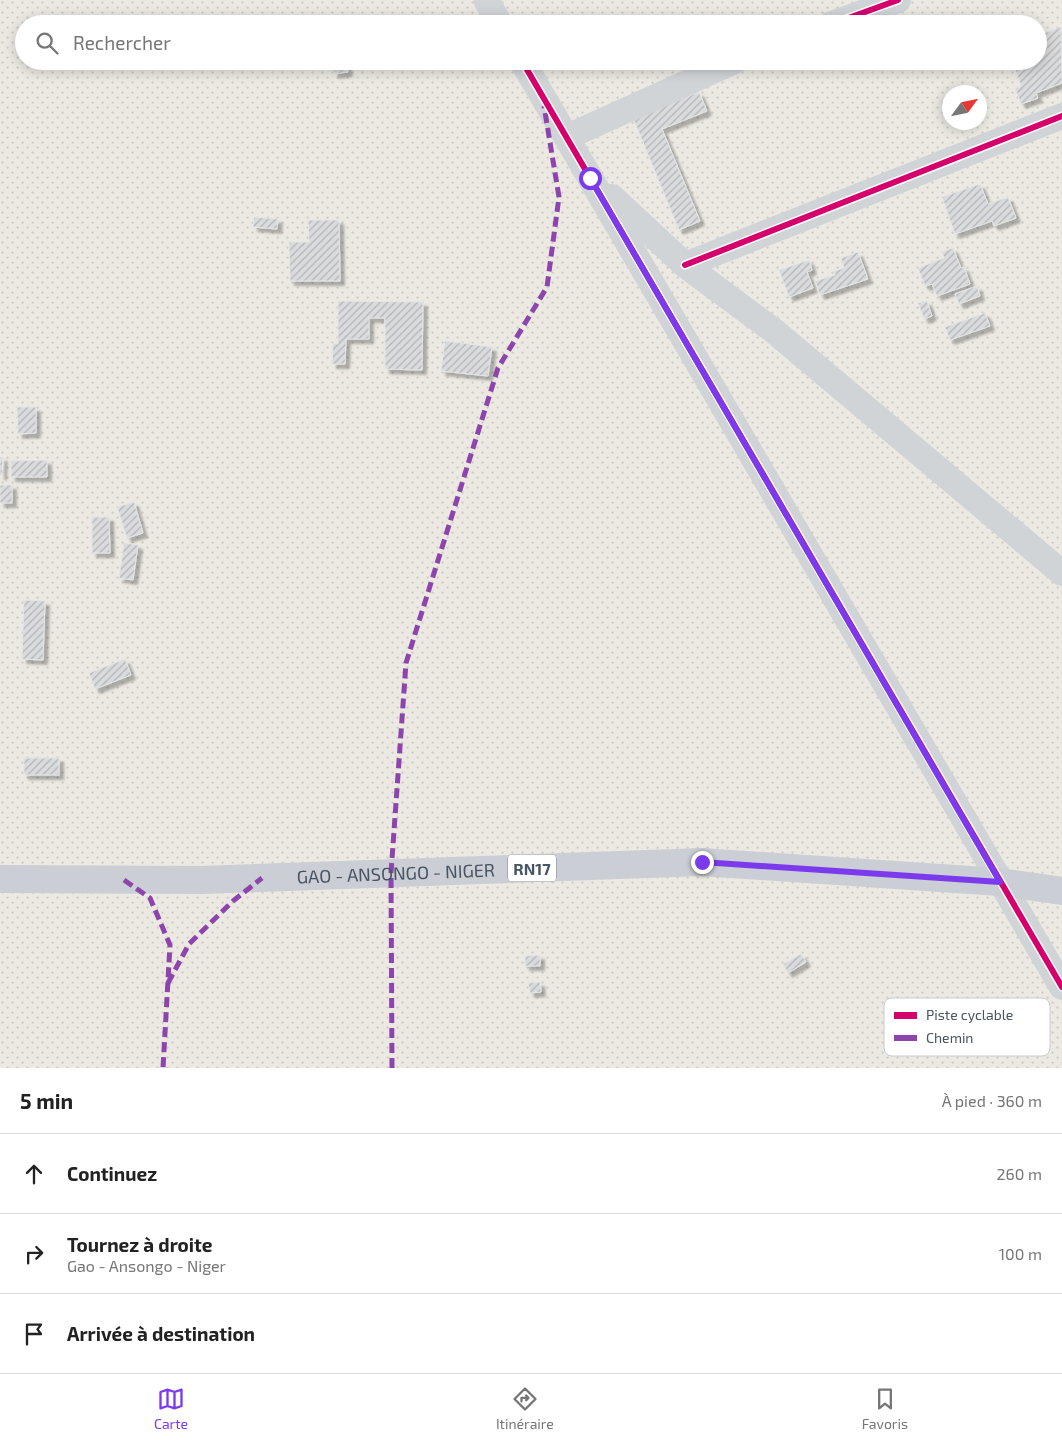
<!DOCTYPE html>
<html lang="fr">
<head>
<meta charset="utf-8">
<style>
	body { margin:0; font-family:"Exo 2",sans-serif; background:#f2f2f2; color:#222 }
	.compass { position:absolute; left:942px; top:85px; width:45px; height:45px; border-radius:50%; background:#fff; box-shadow:0 2px 12px #0003; rotate:57deg }
	.stop { position:absolute; width:15px; height:15px; margin:-11px; border:4px solid #7c3aed; border-radius:50%; background:#fff }
	.stop.end { background:#7c3aed; border-color:#fff; box-shadow:0 1px 5px #0008 }
	.list { margin:0; padding:0; list-style:none }
	h2 { display:flex; justify-content:space-between; align-items:center; height:65px; margin:0; padding:0 20px; font-size:21px }
	h2 small { font-size:16px; font-weight:400; color:#767676 }
	.list li { display:grid; grid-template-columns:32px 1fr auto; gap:15px; align-items:center; box-sizing:border-box; height:80px; padding:0 20px; border-top:1px solid #e0e0e0 }
	.list b { display:block; font-size:19px; white-space:nowrap }
	.list p { margin:0; font-size:16px; white-space:nowrap; color:#767676 }
	.list em { font-size:16px; font-style:normal; color:#767676 }
	.icon { flex:none; width:28px; height:28px; fill:none; stroke:currentColor; stroke-width:2; stroke-linecap:round; stroke-linejoin:round }
	.map { position:relative; flex:none; width:1062px; height:1068px; overflow:hidden }
	.search { position:absolute; background:#fff; box-shadow:0 2px 12px #0003; left:15px; right:15px; top:15px; height:55px; display:flex; align-items:center; gap:12px; box-sizing:border-box; padding:0 18px; border-radius:28px; color:#767676; font-size:19px }
	.sheet { height:305px; background:#fff }
	nav { display:flex; justify-content:space-around; align-items:center; box-sizing:border-box; height:70px; border-top:1px solid #e0e0e0; background:#fff; font-size:14px; color:#767676 }
	nav a { display:grid; justify-items:center; gap:2px }
	nav .on { color:#7c3aed }
	.map>svg:first-child { display:block }
	.sand { fill:url(#sand-dots); fill-rule:evenodd }
	.building { fill:url(#building-hatch); stroke:#e4e5e6; filter:url(#shadow) }
	.lines { fill:none; stroke-linecap:round; stroke-linejoin:round }
	.minor { stroke:#d1d4d7; stroke-width:26 }
	.major { stroke:#cbced4; stroke-width:28 }
	.quiet { stroke:#8e44ad; stroke-width:5; stroke-dasharray:10 5; stroke-linecap:butt }
	.cycleway-casing { stroke:#fff; stroke-width:9 }
	.cycleway { stroke:#d6006c; stroke-width:6 }
	.route { stroke:#7c3aed; stroke-width:6 }
	.labels { text-anchor:middle; dominant-baseline:central; stroke-width:4.5; stroke-linejoin:round; paint-order:stroke }
	.shield { fill:#fff; stroke:#7e8791; stroke-width:1 }
	.shield-label { font-size:16px; font-weight:bold; fill:#475462 }
	.street-label { font-size:18px; fill:#475462; stroke:#fff }
	.key { fill:#fff; stroke:#c8ccd0; stroke-width:1 }
	.key-label { font-size:14px; fill:#475462 }
</style>
</head>
<body>
<div class="map">
<svg width="1062" height="1068" viewBox="0 0 1062 1068">
	<defs>
		<pattern id="sand-dots" width="8" height="8" patternUnits="userSpaceOnUse" patternTransform="scale(1.25)"><rect width="8" height="8" fill="#ebe9e2"/><path d="M2 2h.1M6 6h.1" fill="none" stroke="#cbcac4" stroke-width="1.8" stroke-linecap="round"/></pattern>
		<pattern id="building-hatch" width="6" height="6" patternUnits="userSpaceOnUse" patternTransform="scale(1.25)"><rect width="6" height="6" fill="#dadbdd"/><path d="M-1 1l2-2M0 6l6-6M5 7l2-2" fill="none" stroke="#b3b4b7"/></pattern>
		<filter id="shadow"><feDropShadow dx="4.5" dy="4.5" stdDeviation="1" flood-color="#0004"/></filter>
	</defs>
	<rect width="100%" height="100%" fill="#f3f3f3"/>
	<path class="sand" d="M0,0H1062V1068H0ZM24,24H1038V61H24ZM950,92H980V122H950Z"/>
	<g class="building">
		<path d="M1061,27L1062,83L1036,93L1038,98L1021,104L1015,88L1021,86L1012,61H1038V35Z"/>
		<path d="M333,61H346L348,72L334,74Z"/>
		<path d="M699,92L707,111L662,129L700,221L679,230L633,118Z"/>
		<path d="M980,184L988,204L1008,197L1016,218L994,226L992,221L955,234L942,197Z"/>
		<path d="M254,217L278,219L277,229L253,227Z"/>
		<path d="M308,220H339L340,281H290L289,242H309Z"/>
		<path d="M953,248L961,268L964,267L970,284L937,296L932,284L925,286L918,268L944,258L942,252Z"/>
		<path d="M858,252L868,279L820,295L815,281L835,275L834,271L844,268L841,258Z"/>
		<path d="M809,260L812,270L807,272L813,288L789,297L779,270Z"/>
		<path d="M977,286L980,296L959,304L955,294Z"/>
		<path d="M338,301L423,302L422,370L385,369V318H369V339H346L345,364H332L333,343L338,344Z"/>
		<path d="M927,301L932,316L924,319L918,303Z"/>
		<path d="M985,313L990,326L950,340L945,327Z"/>
		<path d="M445,341L492,347L488,376L441,371Z"/>
		<path d="M17,407H36V433L18,434Z"/>
		<path d="M0,457H3L2,476L0,475Z"/>
		<path d="M47,460V477H11V461Z"/>
		<rect x="0" y="485" width="12" height="18"/>
		<path d="M134,502L143,533L127,538L117,507Z"/>
		<path d="M92,517H109L110,553H92Z"/>
		<path d="M124,543L138,545L133,580L119,578Z"/>
		<path d="M24,600L45,601L43,660L22,659Z"/>
		<path d="M125,659L131,675L95,689L89,673Z"/>
		<rect x="24" y="758" width="35" height="17"/>
		<path d="M801,954L806,962L788,973L783,964Z"/>
		<path d="M540,955V966H525V956Z"/>
		<path d="M540,982L541,992L530,993L528,983Z"/>
	</g>
	<g class="lines">
		<g class="minor">
			<path d="M486,0L500,24"/>
			<path d="M832,24L898,0"/>
			<path d="M522,61L1062,987"/>
			<path d="M567,137L735,61"/>
			<path d="M612,197L685,265L774,331L1062,573"/>
			<path d="M685,265L1062,116"/>
		</g>
		<path class="major" id="s1" d="M0,879L202,880L702,862L1000,882L1062,891"/>
		<g class="quiet">
			<path d="M124,880L150,898L170,945L163,1068"/>
			<path d="M168,983L189,944L233,901L262,878"/>
			<path d="M392,1068L391,873L406,663L498,368L547,287L559,197L544,106"/>
		</g>
		<g class="cycleway-casing">
			<g id="cycleway">
				<path d="M832,24L898,0"/>
				<path d="M522,61L1062,987"/>
				<path d="M685,265L1062,116"/>
			</g>
		</g>
		<use href="#cycleway" class="cycleway"/>
	</g>
	<g class="lines">
		<path class="route" d="M590,178L1000,882L702,862"/>
	</g>
	<g class="labels">
		<rect class="shield" x="508" y="854.5" width="48" height="27" rx="4"/>
		<g class="shield-label">
			<text x="532" y="868">RN17</text>
		</g>
		<g class="street-label">
			<text stroke="none"><textPath href="#s1" startOffset="396">GAO - ANSONGO - NIGER</textPath></text>
		</g>
	</g>
	<rect x="884" y="998" width="166" height="58" rx="8" class="key"/>
	<rect x="894" y="1012" width="23" height="7" fill="#d6006c"/>
	<rect x="894" y="1035" width="23" height="6" fill="#8e44ad"/>
	<g class="key-label">
		<text x="926" y="1020">Piste cyclable</text>
		<text x="926" y="1043">Chemin</text>
	</g>
</svg>
<svg class="compass" viewBox="-18 -18 36 36"><path d="M0-13l5 13h-10z" fill="#e53935"/><path d="M0 13l5-13h-10z" fill="#767676"/></svg>
<div class="stop" style="left:590px;top:178px"></div>
<div class="stop end" style="left:702px;top:862px"></div>
<div class="search"><svg class="icon" aria-label="search" viewBox="0 0 24 24"><circle cx="10" cy="10" r="6"/><path d="M15 15l6 6"/></svg>Rechercher</div>
</div>
<section class="sheet">
<h2>5 min<small>À pied · 360 m</small></h2>
<ul class="list">
<li><svg class="icon" aria-label="ahead" viewBox="0 0 24 24"><path d="M12 20V5M6 11l6-6 6 6"/></svg><div><b>Continuez</b></div><em>260 m</em></li>
<li><svg class="icon" aria-label="right" viewBox="0 0 24 24"><path d="M7 20v-9h11M14 6l5 5-5 5"/></svg><div><b>Tournez à droite</b><p>Gao - Ansongo - Niger</p></div><em>100 m</em></li>
<li><svg class="icon" aria-label="arrive" viewBox="0 0 24 24"><path d="M6 21V4h12l-3 4 3 4H6"/></svg><div><b>Arrivée à destination</b></div></li>
</ul>
</section>
<nav>
<a class="on"><svg class="icon" aria-label="map" viewBox="0 0 24 24"><path d="M3 6l6-2 6 2 6-2v14l-6 2-6-2-6 2zM9 4v14M15 6v14"/></svg>Carte</a>
<a><svg class="icon" aria-label="directions" viewBox="0 0 24 24"><path d="M12 3l9 9-9 9-9-9zM9 14v-3h6M13 9l2 2-2 2"/></svg>Itinéraire</a>
<a><svg class="icon" aria-label="saved" viewBox="0 0 24 24"><path d="M7 4h10v16l-5-4-5 4z"/></svg>Favoris</a>
</nav>
</body>
</html>
